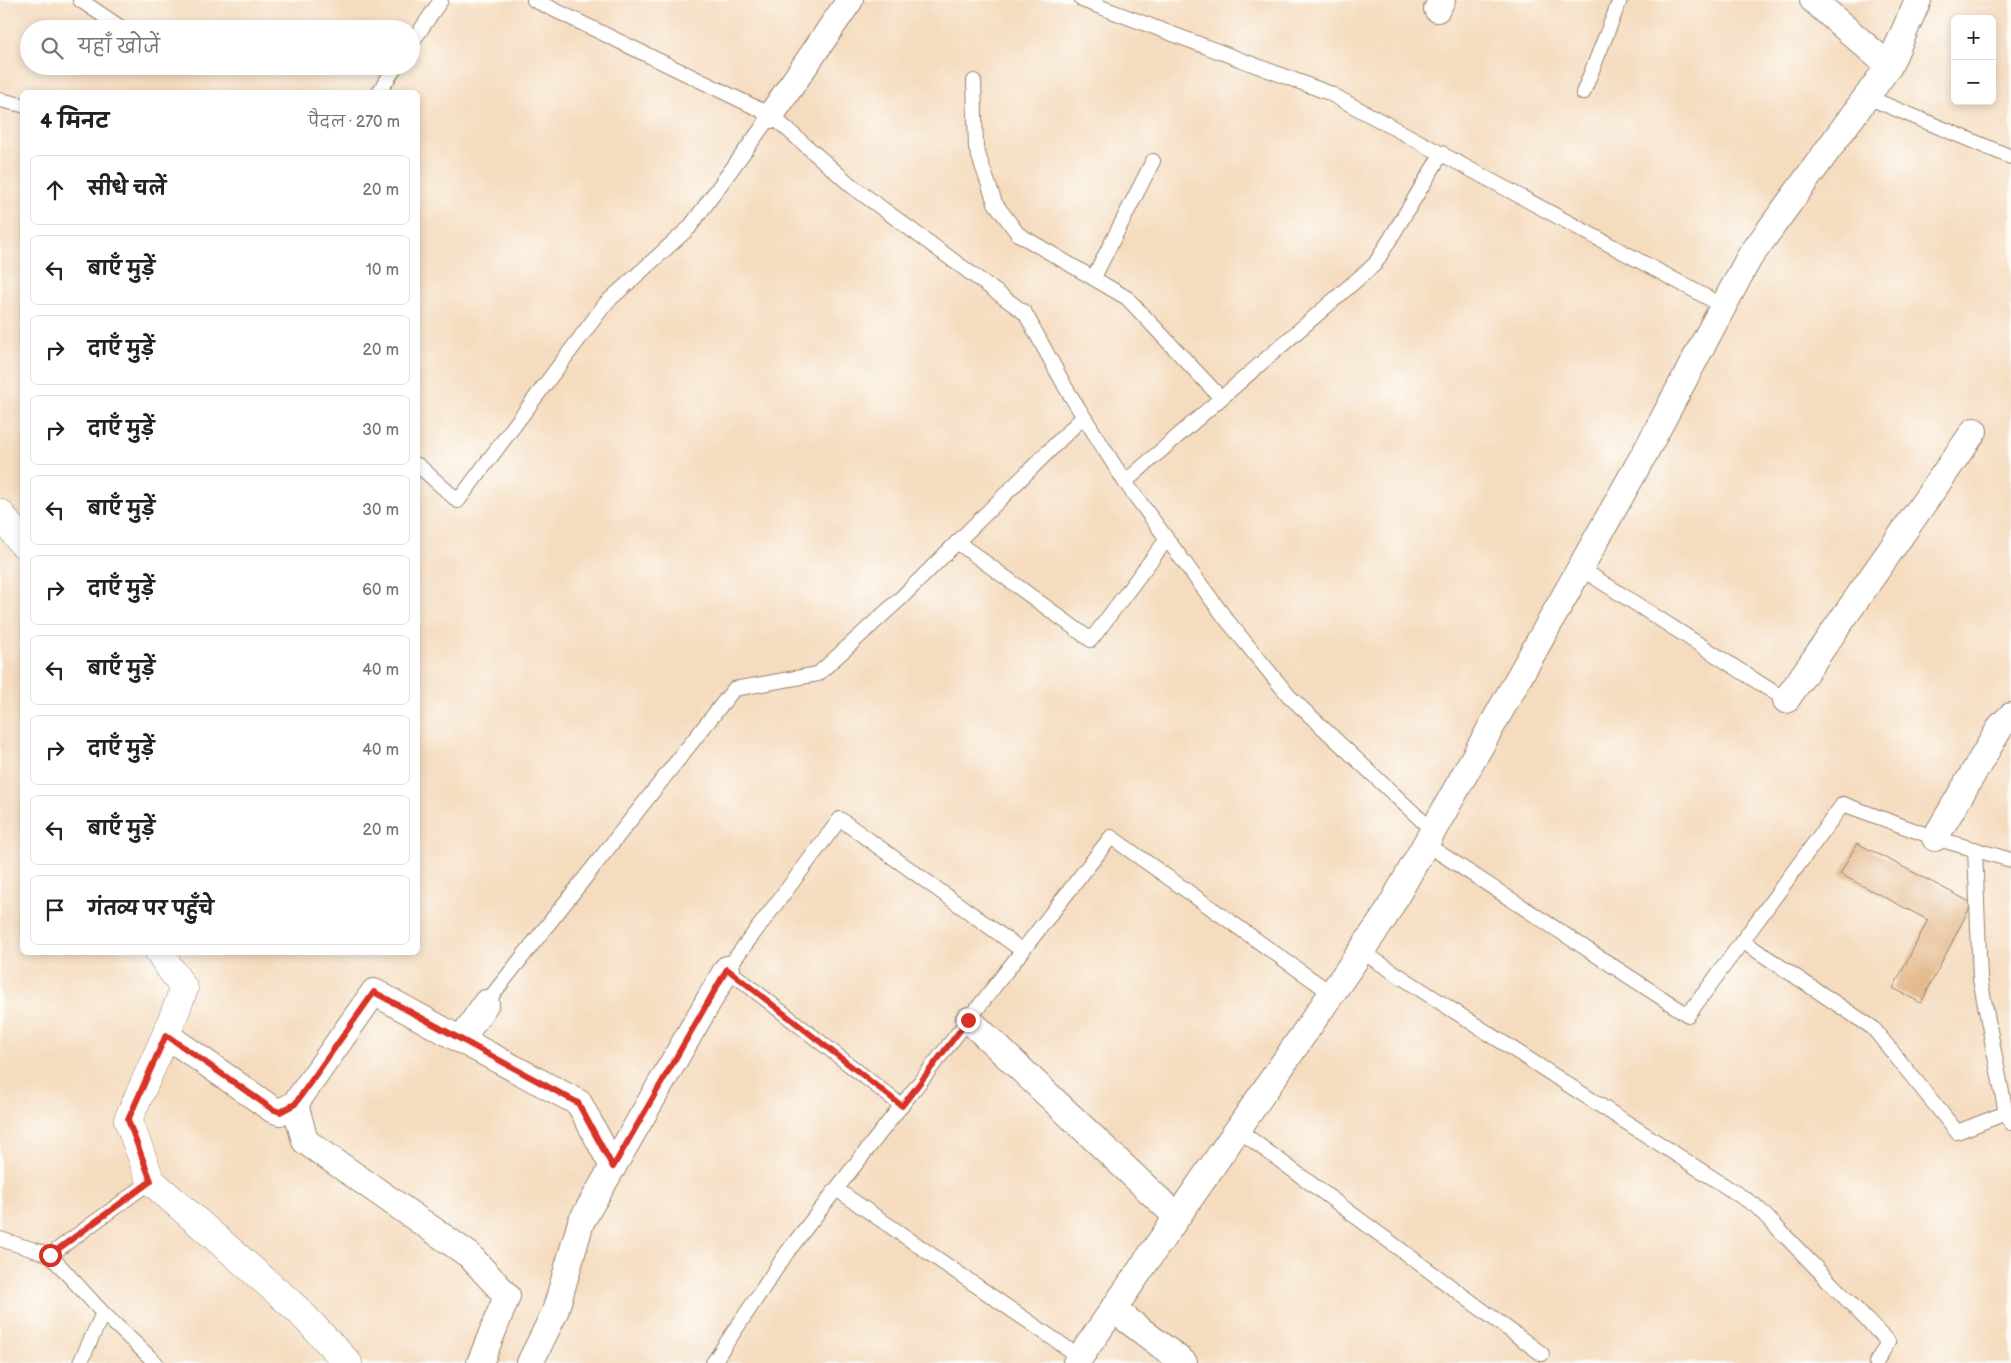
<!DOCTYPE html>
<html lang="hi">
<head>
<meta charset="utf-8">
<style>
	body { margin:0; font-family:"Balsamiq Sans","Playpen Sans Deva",sans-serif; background:#f6f6f6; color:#222 }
	.controls { position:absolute; right:15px; top:15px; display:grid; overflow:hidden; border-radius:8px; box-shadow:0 2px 8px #0003 }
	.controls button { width:45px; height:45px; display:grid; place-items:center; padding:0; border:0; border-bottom:1px solid #e0e0e0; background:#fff; color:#222; font:25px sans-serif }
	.stop { position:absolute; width:15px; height:15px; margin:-11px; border:4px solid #d93025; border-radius:50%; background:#fff }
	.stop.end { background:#d93025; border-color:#fff; box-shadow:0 1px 5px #0008 }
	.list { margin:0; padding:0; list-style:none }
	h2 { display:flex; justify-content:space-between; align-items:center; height:65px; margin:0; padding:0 20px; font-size:21px }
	h2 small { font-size:16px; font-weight:400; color:#767676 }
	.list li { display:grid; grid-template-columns:32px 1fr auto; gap:15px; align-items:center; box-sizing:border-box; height:70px; margin:0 10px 10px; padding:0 10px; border:1px solid #e0e0e0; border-radius:8px }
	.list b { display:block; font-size:19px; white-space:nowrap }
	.list em { font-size:16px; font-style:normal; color:#767676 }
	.icon { flex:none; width:28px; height:28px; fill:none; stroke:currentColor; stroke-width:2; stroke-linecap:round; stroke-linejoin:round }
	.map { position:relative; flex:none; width:2011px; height:1363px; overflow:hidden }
	.search { position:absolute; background:#fff; box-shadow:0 2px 8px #0003; left:20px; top:20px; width:400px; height:55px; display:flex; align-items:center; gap:12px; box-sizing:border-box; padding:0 18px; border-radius:28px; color:#767676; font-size:19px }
	.panel { position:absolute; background:#fff; box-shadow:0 2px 8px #0003; left:20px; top:90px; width:400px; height:865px; border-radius:8px }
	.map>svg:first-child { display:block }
	.building { fill:#e4b98d }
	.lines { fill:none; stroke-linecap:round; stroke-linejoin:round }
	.service-casing { stroke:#98836e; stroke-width:16 }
	.minor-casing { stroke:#98836e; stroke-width:28 }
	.tertiary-casing { stroke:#98836e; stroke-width:29 }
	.service { stroke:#fff; stroke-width:14 }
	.minor { stroke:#fff; stroke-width:26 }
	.tertiary { stroke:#fff; stroke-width:28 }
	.route { stroke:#d93025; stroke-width:6 }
</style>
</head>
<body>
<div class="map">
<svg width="2011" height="1363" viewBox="0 0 2011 1363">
	<rect width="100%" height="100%" fill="#fdfcf7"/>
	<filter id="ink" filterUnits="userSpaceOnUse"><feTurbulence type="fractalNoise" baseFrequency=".02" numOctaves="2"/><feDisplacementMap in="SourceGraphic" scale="10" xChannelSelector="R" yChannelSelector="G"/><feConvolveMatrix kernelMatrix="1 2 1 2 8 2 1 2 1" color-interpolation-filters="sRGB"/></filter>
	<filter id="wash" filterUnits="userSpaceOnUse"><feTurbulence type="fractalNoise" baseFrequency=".0096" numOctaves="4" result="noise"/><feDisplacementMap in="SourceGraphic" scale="20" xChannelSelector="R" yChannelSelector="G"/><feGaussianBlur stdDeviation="1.12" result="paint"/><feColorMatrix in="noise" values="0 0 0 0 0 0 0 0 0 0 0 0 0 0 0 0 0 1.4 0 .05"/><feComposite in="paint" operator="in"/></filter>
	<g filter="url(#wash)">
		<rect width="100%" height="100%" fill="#f5dcbf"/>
		<g id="blocks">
			<path class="building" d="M1857,843L1972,903L1921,1003L1893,988L1928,920L1840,874Z"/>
		</g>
	</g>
	<g filter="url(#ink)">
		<use href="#blocks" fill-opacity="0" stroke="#98836e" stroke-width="1"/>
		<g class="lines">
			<g class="service-casing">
				<g id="service">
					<path d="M80,0L123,29"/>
					<path d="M534,0L771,115L853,187L1025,313L1067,390L1125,482L1226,619L1289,696L1433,831"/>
					<path d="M1082,0L1329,93L1723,306"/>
					<path d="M411,44L441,0"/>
					<path d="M974,81L976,148L995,203L1018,234L1127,298L1221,398"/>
					<path d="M379,92L396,66"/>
					<path d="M1583,93L1620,0"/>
					<path d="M1867,97L2011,157"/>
					<path d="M0,100L22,105"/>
					<path d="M1094,277L1153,161"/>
					<path d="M418,465L458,501L606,303L689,228L771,115"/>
					<path d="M1125,482L1375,264L1442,153"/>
					<path d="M957,542L1091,640L1167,539"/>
					<path d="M1580,568L1786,700"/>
					<path d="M1426,844L1688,1015L1843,804L1935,838L2011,860"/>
					<path d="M1975,849L1980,979L2006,1113L2011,1123"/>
					<path d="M1742,941L1873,1028L1957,1132L2006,1113"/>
					<path d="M1361,951L1756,1206L1888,1342L1876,1363"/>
					<path d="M486,1003L734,689L818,674L900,599L1083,417"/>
					<path d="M902,1106L727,969L840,819L1023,951"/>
					<path d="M1237,1129L1542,1354"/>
					<path d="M836,1189L1080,1357"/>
					<path d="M0,1239L50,1255L151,1181"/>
					<path d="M50,1255L103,1313L156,1363"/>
					<path d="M80,1363L103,1313"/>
					<path d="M713,1363L788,1251L1111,837L1331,993"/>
				</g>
			</g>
			<g class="minor-casing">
				<g id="minor">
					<path d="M1813,0L1889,66"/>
					<path d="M1437,9L1442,0"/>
					<path d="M771,115L850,0"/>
					<path d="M1786,700L1974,431"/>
					<path d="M1935,838L2001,726L2011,716"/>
					<path d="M969,1020L1176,1216"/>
					<path d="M166,1035L272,1109L280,1112L295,1104L374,992L461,1040L486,1003"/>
					<path d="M461,1040L579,1103L613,1167"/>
					<path d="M295,1104L305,1141L469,1255L507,1296L480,1363"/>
					<path d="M1113,1309L1184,1363"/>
					<path d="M530,1363L555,1312L581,1222L727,969"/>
					<path d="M1076,1363L1384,918L1647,449L1749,258L1889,66L1918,0"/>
				</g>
			</g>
			<g class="tertiary-casing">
				<g id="tertiary">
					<path d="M0,513L22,543"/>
					<path d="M159,952L184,989L166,1035L128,1120L151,1181L297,1309L348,1363"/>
				</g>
			</g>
			<use href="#service" class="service"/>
			<use href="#minor" class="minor"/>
			<use href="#tertiary" class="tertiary"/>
		</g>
	</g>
	<g class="lines" filter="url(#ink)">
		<path class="route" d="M50,1255L151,1181L128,1120L166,1035L272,1109L280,1112L295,1104L374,992L578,1103L613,1167L727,969L902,1106L968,1020"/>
	</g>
</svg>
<div class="controls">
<button>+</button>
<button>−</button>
</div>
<div class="stop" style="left:50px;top:1255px"></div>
<div class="stop end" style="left:968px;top:1020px"></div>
<div class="search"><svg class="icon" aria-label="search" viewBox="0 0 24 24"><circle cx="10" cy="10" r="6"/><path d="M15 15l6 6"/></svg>यहाँ खोजें</div>
<section class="panel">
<h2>4 मिनट<small>पैदल · 270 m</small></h2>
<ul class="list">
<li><svg class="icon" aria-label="ahead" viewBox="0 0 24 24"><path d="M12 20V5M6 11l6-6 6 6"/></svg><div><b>सीधे चलें</b></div><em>20 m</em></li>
<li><svg class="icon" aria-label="left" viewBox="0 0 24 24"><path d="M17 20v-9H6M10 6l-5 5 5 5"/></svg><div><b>बाएँ मुड़ें</b></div><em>10 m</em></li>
<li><svg class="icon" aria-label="right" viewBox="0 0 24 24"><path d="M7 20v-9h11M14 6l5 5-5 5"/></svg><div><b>दाएँ मुड़ें</b></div><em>20 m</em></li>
<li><svg class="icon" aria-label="right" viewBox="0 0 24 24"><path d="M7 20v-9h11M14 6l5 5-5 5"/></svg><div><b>दाएँ मुड़ें</b></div><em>30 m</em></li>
<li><svg class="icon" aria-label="left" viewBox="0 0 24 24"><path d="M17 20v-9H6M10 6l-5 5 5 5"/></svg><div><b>बाएँ मुड़ें</b></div><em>30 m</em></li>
<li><svg class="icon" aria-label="right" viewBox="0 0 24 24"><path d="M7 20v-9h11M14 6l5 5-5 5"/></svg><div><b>दाएँ मुड़ें</b></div><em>60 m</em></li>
<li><svg class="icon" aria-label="left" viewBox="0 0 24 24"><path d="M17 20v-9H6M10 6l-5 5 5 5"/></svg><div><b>बाएँ मुड़ें</b></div><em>40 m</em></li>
<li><svg class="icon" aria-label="right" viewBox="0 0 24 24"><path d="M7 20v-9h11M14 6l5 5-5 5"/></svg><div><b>दाएँ मुड़ें</b></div><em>40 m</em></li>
<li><svg class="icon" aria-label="left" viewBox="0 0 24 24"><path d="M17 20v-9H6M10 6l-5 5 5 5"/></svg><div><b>बाएँ मुड़ें</b></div><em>20 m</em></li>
<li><svg class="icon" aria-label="arrive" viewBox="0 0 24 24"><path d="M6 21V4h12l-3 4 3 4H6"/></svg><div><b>गंतव्य पर पहुँचे</b></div></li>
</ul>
</section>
</div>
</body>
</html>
